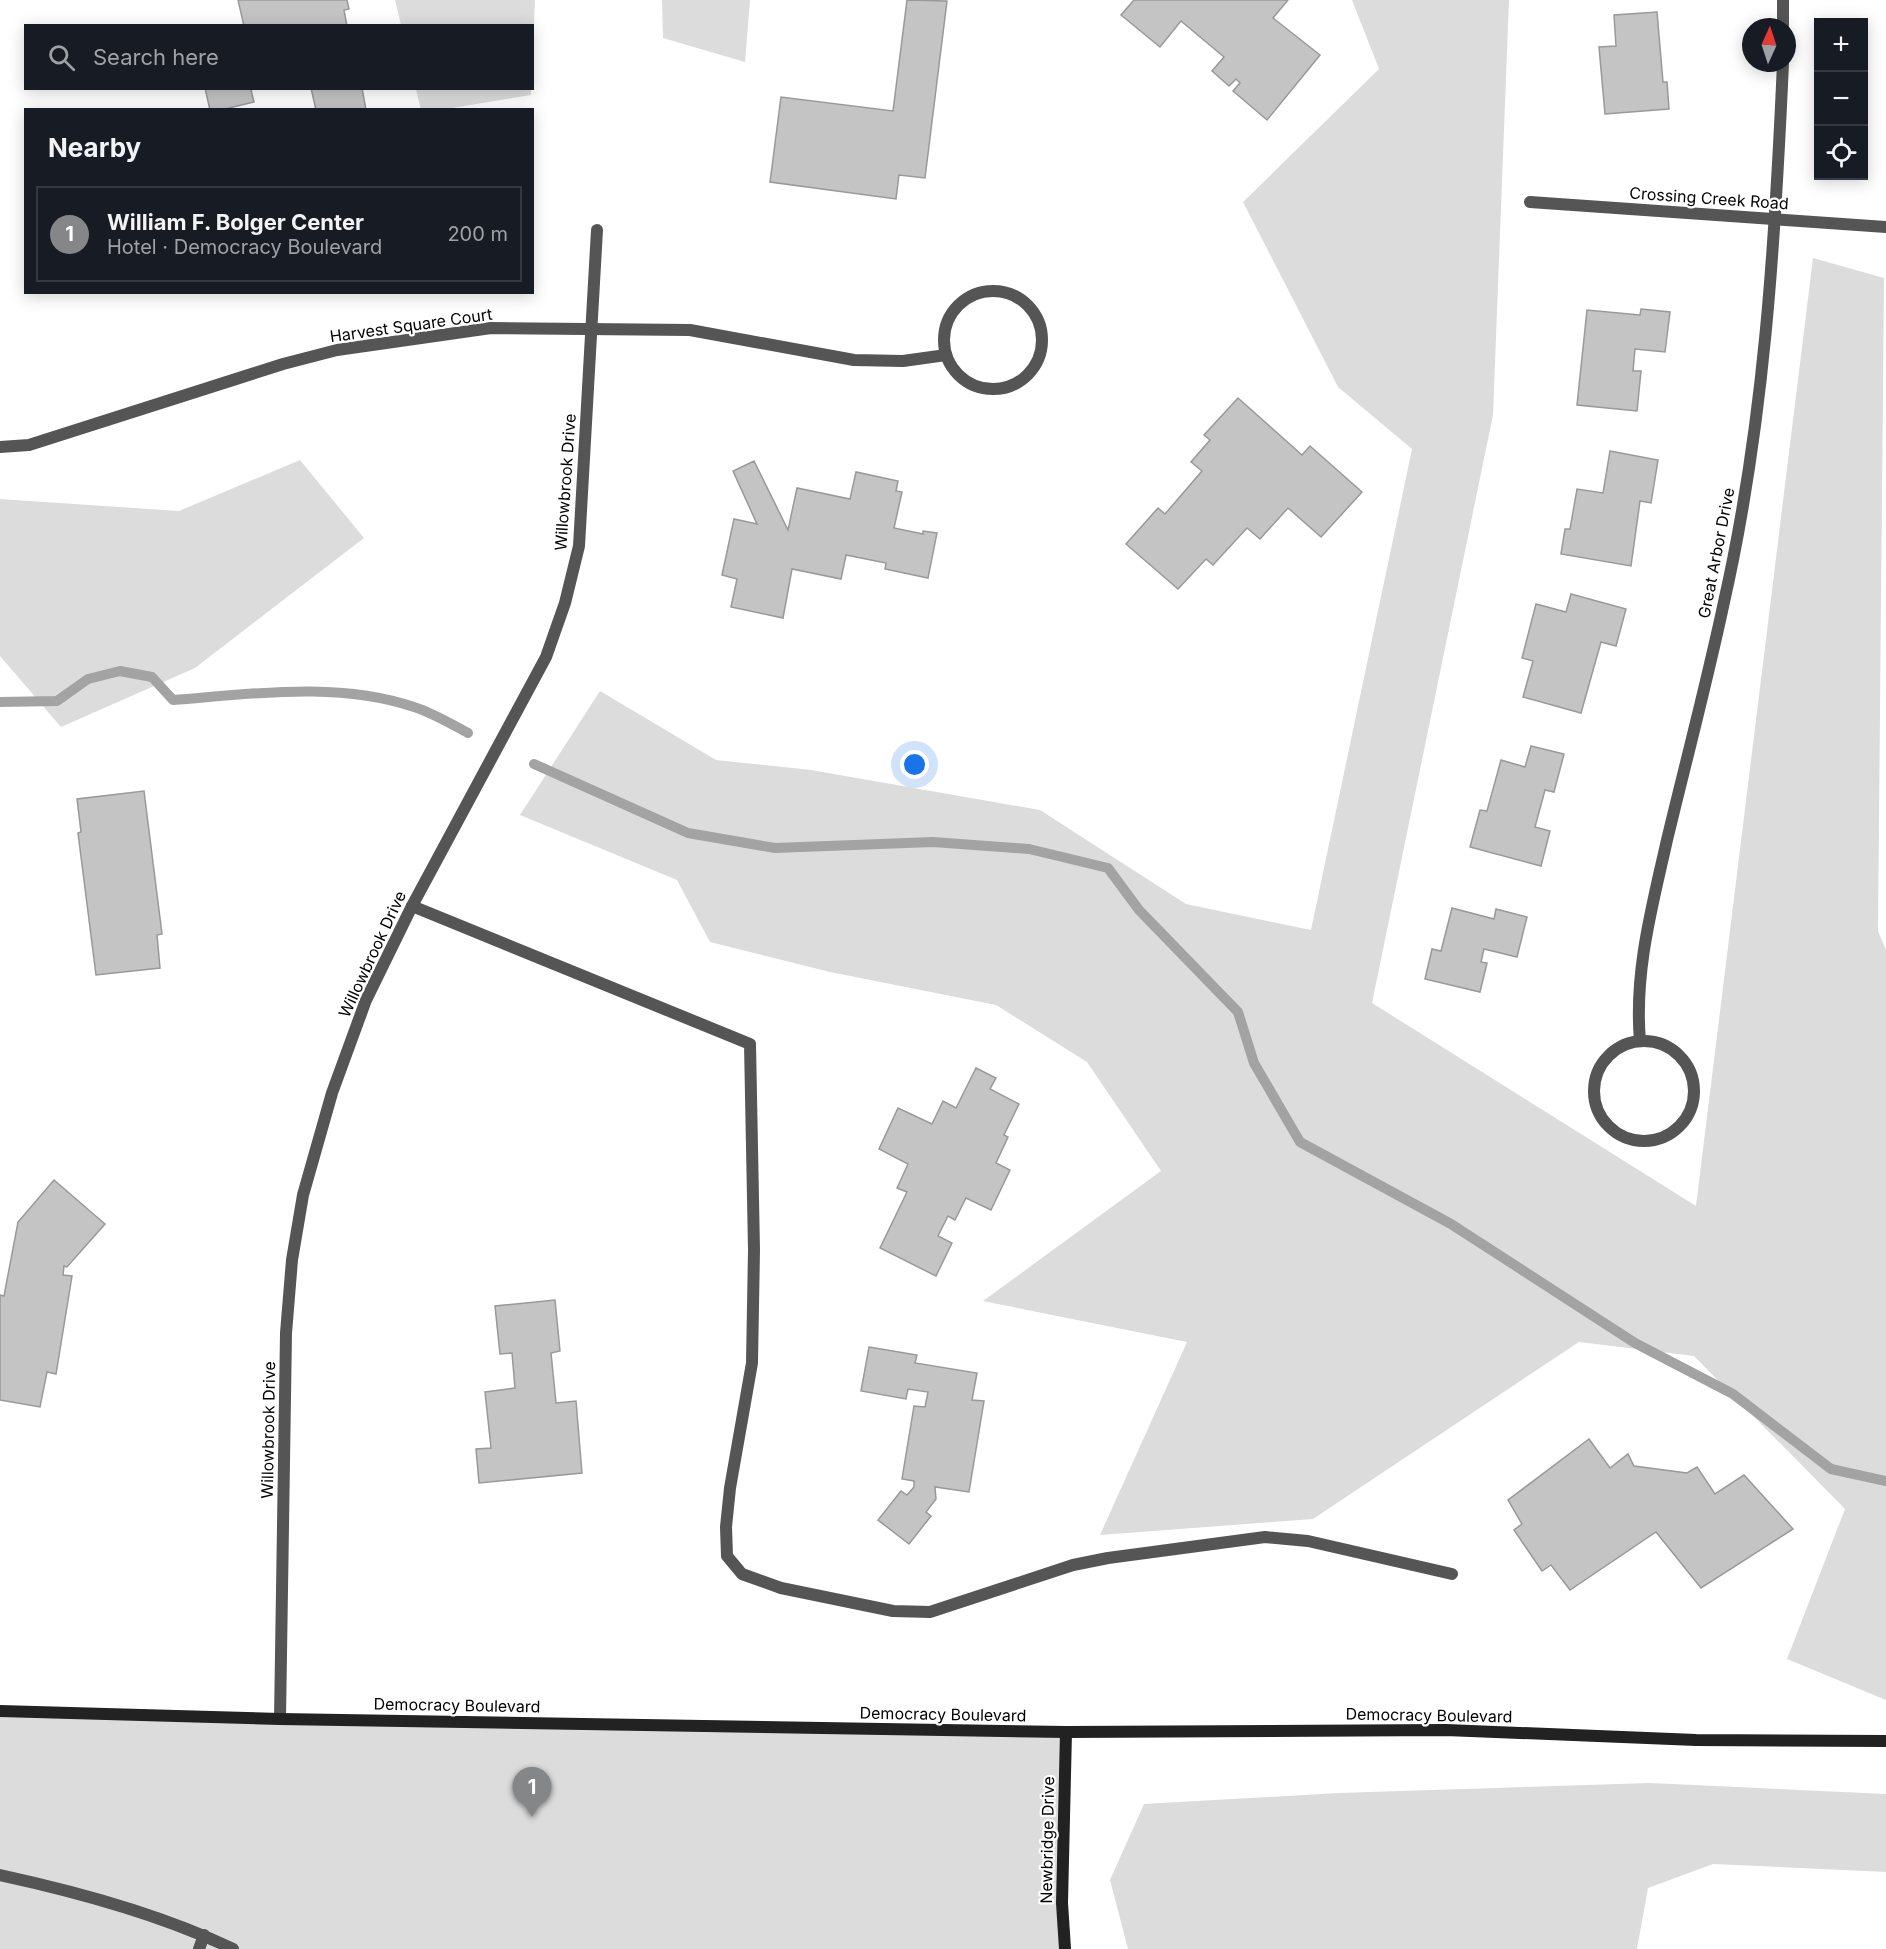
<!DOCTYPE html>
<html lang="en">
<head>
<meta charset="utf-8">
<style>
	body { margin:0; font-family:Inter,sans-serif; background:#20242c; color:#f1f3f6 }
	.controls { position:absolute; right:18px; top:18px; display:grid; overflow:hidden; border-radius:0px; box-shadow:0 3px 15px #0003 }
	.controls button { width:54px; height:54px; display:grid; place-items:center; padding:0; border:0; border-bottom:2px solid #363941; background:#171b24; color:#f1f3f6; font:30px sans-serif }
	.compass { position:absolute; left:1742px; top:18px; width:54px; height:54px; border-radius:50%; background:#171b24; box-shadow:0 3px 15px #0003; rotate:3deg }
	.you { position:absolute; left:915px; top:765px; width:21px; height:21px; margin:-15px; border:4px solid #fff; border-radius:50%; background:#1a73e8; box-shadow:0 0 0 9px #1a73e833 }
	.badge { display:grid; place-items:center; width:39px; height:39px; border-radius:50%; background:#858687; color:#fff; font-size:20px; font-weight:700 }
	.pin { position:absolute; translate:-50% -50px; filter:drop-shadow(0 2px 3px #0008) }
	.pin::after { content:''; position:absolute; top:32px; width:21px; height:18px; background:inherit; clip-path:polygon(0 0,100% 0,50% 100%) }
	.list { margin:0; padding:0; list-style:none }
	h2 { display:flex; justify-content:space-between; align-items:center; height:78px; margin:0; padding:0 24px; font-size:26px }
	h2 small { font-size:20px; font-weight:400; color:#9ea1a6 }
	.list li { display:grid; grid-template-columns:39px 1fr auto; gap:18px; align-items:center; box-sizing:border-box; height:96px; margin:0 12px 12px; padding:0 12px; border:2px solid #363941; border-radius:0px }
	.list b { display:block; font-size:22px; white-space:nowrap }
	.list p { margin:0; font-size:20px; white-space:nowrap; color:#9ea1a6 }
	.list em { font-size:20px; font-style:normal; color:#9ea1a6 }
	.icon { flex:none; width:33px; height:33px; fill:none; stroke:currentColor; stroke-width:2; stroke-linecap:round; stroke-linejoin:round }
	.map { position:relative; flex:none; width:1886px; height:1949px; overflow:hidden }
	.search { position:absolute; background:#171b24; box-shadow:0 3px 15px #0003; left:24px; top:24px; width:510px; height:66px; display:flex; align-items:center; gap:15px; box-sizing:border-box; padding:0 21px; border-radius:0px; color:#9ea1a6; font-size:22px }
	.panel { position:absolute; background:#171b24; box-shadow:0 3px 15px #0003; left:24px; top:108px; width:510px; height:186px; border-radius:0px }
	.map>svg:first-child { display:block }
	.green { fill:#dcdcdc }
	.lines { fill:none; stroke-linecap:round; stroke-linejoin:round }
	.stream { stroke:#a3a3a3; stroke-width:10 }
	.building { fill:#c4c4c4; stroke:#999; stroke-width:1.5 }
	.lane { stroke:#555; stroke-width:12 }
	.street { stroke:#555; stroke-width:12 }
	.secondary { stroke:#222; stroke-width:12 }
	.labels { text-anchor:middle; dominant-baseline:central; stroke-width:4.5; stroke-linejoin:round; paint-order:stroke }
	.street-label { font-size:16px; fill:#000; stroke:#fff }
</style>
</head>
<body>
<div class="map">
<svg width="1886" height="1949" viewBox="0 0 1886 1949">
	<rect width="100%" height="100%" fill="#fff"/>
	<g class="green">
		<path d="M395,0H535L533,53L532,26L401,25Z"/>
		<path d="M662,0H750L745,62L663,38Z"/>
		<path d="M1352,0H1509L1493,415L1372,1003L1696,1206L1813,258L1884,278L1878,931L1886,950V1700L1787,1659L1845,1509L1694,1356L1579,1342L1313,1519L1100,1535L1187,1342L983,1301L1161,1171L1087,1062L996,1005L830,972L710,942L677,880L520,815L600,691L716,760L811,770L1040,810L1186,904L1311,930L1412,449L1338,387L1243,202L1379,69Z"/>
		<path d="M416,89L531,88V95L446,109L421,110Z"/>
		<path d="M300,460L364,538L195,668L61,727L0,656V499L179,511Z"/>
		<path d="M0,1708L1066,1732L1068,1949H0Z"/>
		<path d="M1650,1783L1886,1794V1872L1713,1864L1648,1888L1637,1949H1128L1110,1880L1144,1804L1339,1793Z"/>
	</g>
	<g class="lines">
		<g class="stream">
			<path d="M0,702L57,701L88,679L120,671L152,677L173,700C251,694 338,681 414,707C433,713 451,724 468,733"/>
			<path d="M534,764L688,833L775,848L933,842L1029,849L1108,868L1139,910L1238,1012L1254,1063L1300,1142L1451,1224L1635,1343L1733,1394L1831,1469L1886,1481"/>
		</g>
	</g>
	<g class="building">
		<path d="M238,0H347L349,9L344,10L347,26H244Z"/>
		<path d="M907,0L947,1L925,178L899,175L896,199L770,182L781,97L893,111Z"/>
		<path d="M1134,0H1288L1273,18L1320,55L1267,120L1233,91L1240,83L1236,79L1229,86L1212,71L1224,57L1181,21L1160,47L1121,15Z"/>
		<path d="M1657,12L1663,82H1667L1669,109L1605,114L1599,47L1616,46L1614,15Z"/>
		<path d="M205,88H257L251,90L254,102L221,110H210Z"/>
		<path d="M311,88H362L366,110H316Z"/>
		<path d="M1641,309L1670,312L1665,352L1635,349L1633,371H1641L1637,411L1577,405L1587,310L1640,315Z"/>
		<path d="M1238,398L1302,455L1310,446L1362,492L1321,537L1288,508L1260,539L1247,528L1213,565L1206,559L1178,589L1126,544L1158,508L1165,514L1202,471L1191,462L1210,440L1204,435Z"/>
		<path d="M1610,451L1658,460L1651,503L1640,501L1631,566L1561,554L1565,529H1570L1577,489L1603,493Z"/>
		<path d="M754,461L788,530L797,488L850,499L856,472L898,481L896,491L902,492L894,528L923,534V531L937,533L928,578L885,569L886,563L846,555L841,579L792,569L783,618L731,607L737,579L722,575L734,519L757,524L733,471Z"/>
		<path d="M1571,594L1626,609L1616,646L1601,642L1581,713L1523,697L1533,661L1522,658L1536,604L1566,612Z"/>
		<path d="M1531,746L1564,754L1554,792L1545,790L1535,827L1550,831L1541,866L1470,847L1480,810L1487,811L1501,760L1525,767Z"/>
		<path d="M144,791L162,934L157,935L160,968L96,975L78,833L81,832L77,799Z"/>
		<path d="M1452,908L1494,919L1496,909L1527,917L1517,957L1484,949L1481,962L1487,963L1480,992L1425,979L1432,949L1441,951Z"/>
		<path d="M976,1068L996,1078L990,1089L1019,1104L1004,1135L1008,1137L996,1163L1010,1170L991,1210L966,1198L955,1220L948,1216L938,1236L952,1243L936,1276L880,1248L907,1192L897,1188L908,1164L879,1149L898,1108L932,1124L943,1101L956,1108Z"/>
		<path d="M54,1180L105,1224L67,1267L64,1266L63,1275L72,1276L56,1374L47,1372L40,1407L0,1400V1295L4,1296L18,1222Z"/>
		<path d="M555,1300L560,1351L551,1353L556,1403L576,1401L582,1473L479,1483L476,1449L491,1448L485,1392L515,1388L512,1353L500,1354L495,1306Z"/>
		<path d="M869,1347L917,1355L915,1363L977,1373L972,1400L984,1401L969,1492L935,1487L936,1499L926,1512L931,1516L909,1544L878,1520L901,1491L907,1495L914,1487V1481L902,1479L914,1406L925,1407L928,1392L908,1389L906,1399L861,1391Z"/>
		<path d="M1589,1439L1610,1468L1628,1454L1634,1466L1687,1473L1697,1467L1715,1494L1744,1475L1793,1529L1701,1588L1656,1532L1570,1590L1551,1565L1542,1571L1514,1530L1522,1524L1508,1500Z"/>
	</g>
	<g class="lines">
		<g class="lane">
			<path d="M412,906L750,1044L754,1250L752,1363L730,1488L726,1527L727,1556L742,1574L781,1588L893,1611L930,1612L1073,1565L1108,1558L1265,1537L1308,1541L1452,1574"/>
			<path d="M0,1875C74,1891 165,1916 233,1949"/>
			<path d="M199,1949L204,1935"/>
		</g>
		<g class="street">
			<path d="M1783,0V27"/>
			<path d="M1530,202L1886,227"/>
			<circle cx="993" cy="340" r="49"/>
			<path d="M0,447L29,445L283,364L337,350L491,328L690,330L854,360L903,361L946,355"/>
			<path d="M1640,1041C1634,972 1652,907 1667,840C1686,761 1707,682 1724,602C1764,425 1775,244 1783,63"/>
			<circle cx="1644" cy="1091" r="50"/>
			<path d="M280,1719L286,1333L292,1260L303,1195L332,1093L366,1000L412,906L546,657L565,603L579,546L597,230"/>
		</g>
		<g class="secondary">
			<path d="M0,1711L280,1719L1066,1732L1446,1730L1696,1740L1886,1741"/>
			<path d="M1065,1949L1062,1903L1066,1732"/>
		</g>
	</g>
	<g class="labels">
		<g class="street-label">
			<text transform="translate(1709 198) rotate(4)">Crossing Creek Road</text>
			<text transform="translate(411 325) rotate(-8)">Harvest Square Court</text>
			<text transform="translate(565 482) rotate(-86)">Willowbrook Drive</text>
			<text transform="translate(1716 553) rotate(-79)">Great Arbor Drive</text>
			<text transform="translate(372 954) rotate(-65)">Willowbrook Drive</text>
			<text transform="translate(268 1430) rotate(-89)">Willowbrook Drive</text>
			<text transform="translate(457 1705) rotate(1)">Democracy Boulevard</text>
			<text transform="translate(943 1714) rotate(1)">Democracy Boulevard</text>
			<text transform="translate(1429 1715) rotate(1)">Democracy Boulevard</text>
			<text transform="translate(1047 1840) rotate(-89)">Newbridge Drive</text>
		</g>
	</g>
</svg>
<div class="controls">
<button>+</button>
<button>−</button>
<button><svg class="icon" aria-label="locate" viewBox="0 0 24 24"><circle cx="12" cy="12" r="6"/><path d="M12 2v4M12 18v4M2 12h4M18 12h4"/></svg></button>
</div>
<svg class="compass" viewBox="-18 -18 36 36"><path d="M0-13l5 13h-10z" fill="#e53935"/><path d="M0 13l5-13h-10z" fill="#9ea1a6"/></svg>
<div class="you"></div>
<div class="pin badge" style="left:532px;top:1817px">1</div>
<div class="search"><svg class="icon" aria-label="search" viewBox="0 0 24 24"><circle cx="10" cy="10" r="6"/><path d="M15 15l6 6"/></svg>Search here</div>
<section class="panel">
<h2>Nearby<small></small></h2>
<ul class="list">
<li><span class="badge">1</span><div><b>William F. Bolger Center</b><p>Hotel · Democracy Boulevard</p></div><em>200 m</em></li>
</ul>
</section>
</div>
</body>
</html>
